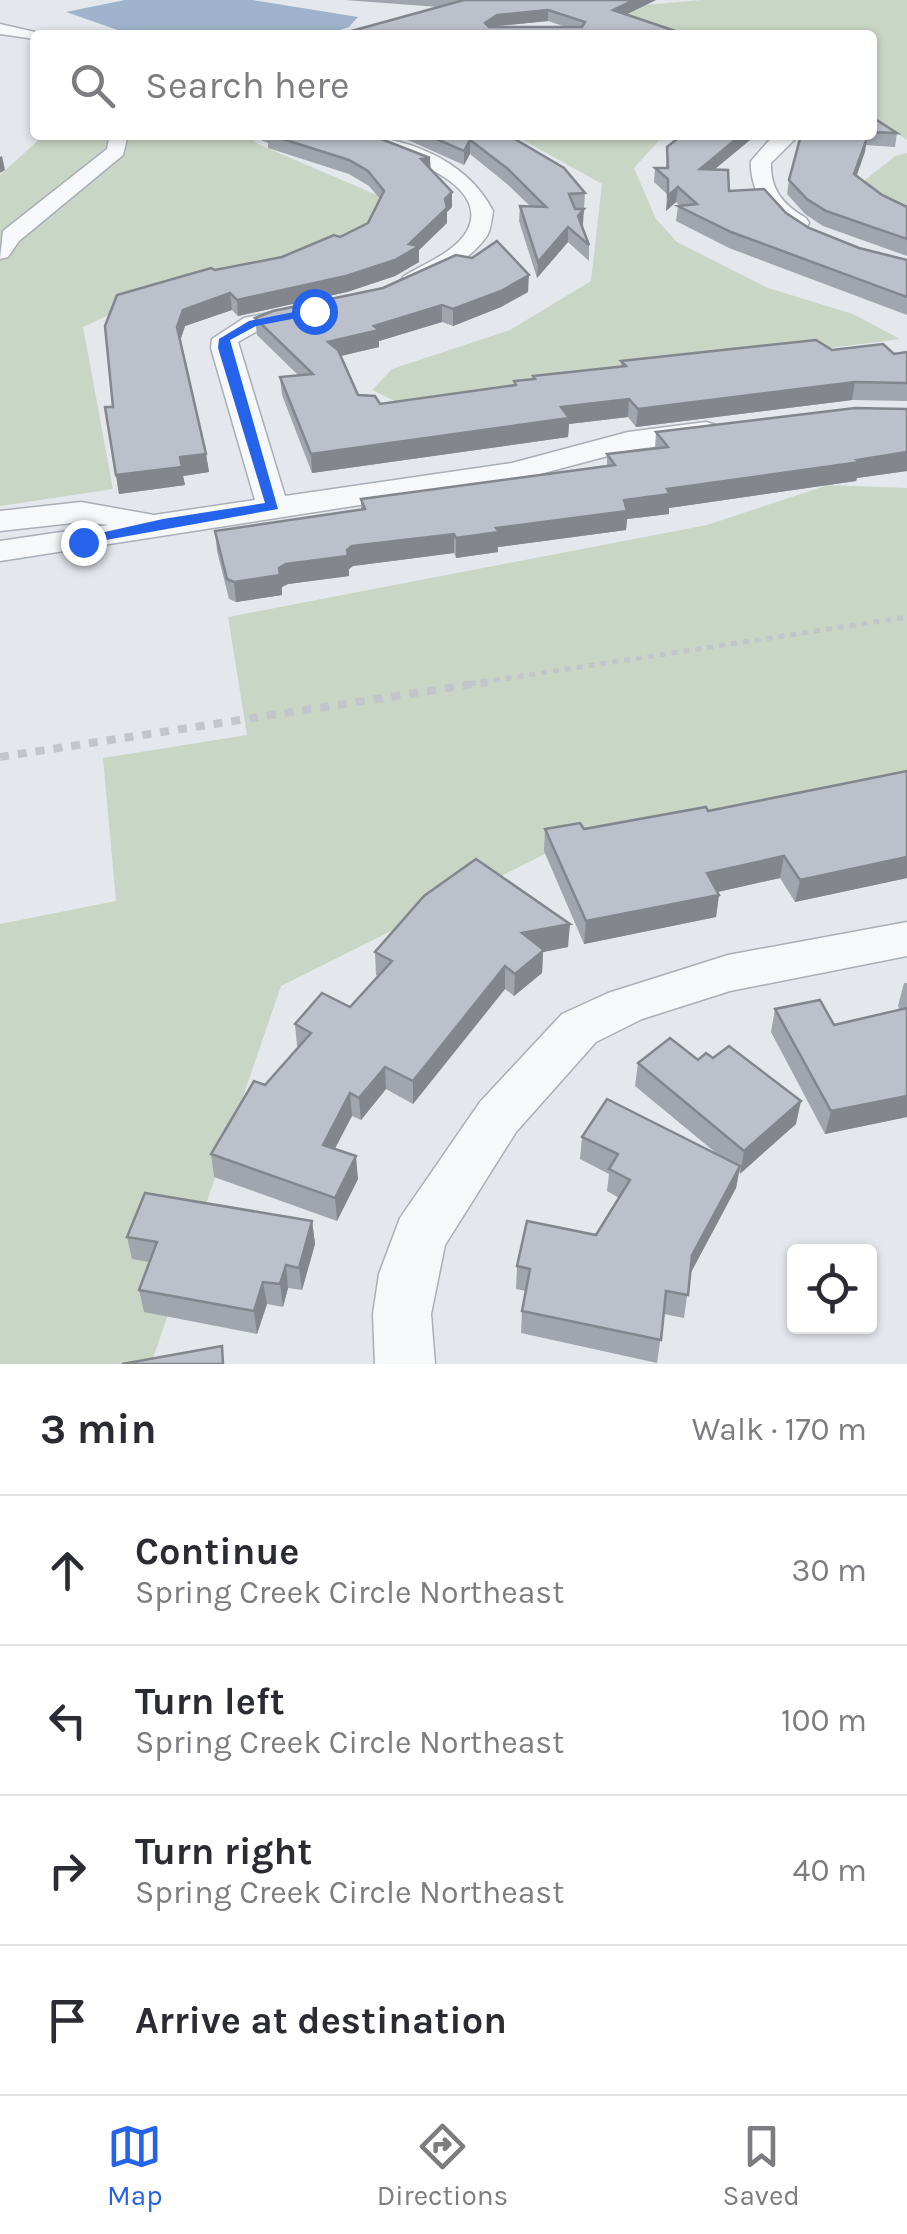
<!DOCTYPE html>
<html lang="en">
<head>
<meta charset="utf-8">
<style>
	body { margin:0; font-family:Karla,sans-serif; background:#f7f7f7; color:#2b2b33 }
	.controls { position:absolute; right:30px; bottom:30px; display:grid; overflow:hidden; border-radius:10px; box-shadow:0 2px 8px #0004 }
	.controls button { width:90px; height:90px; display:grid; place-items:center; padding:0; border:0; border-bottom:2px solid #e1e1e2; background:#fff; color:#2b2b33; font:50px sans-serif }
	.stop { position:absolute; width:30px; height:30px; margin:-22px; border:8px solid #2563eb; border-radius:50%; background:#fff }
	.stop.end { background:#2563eb; border-color:#fff; box-shadow:0 2px 10px #0008 }
	.list { margin:0; padding:0; list-style:none }
	h2 { display:flex; justify-content:space-between; align-items:center; height:130px; margin:0; padding:0 40px; font-size:42px }
	h2 small { font-size:32px; font-weight:400; color:#7c7c81 }
	.list li { display:grid; grid-template-columns:65px 1fr auto; gap:30px; align-items:center; box-sizing:border-box; height:150px; padding:0 40px; border-top:2px solid #e1e1e2 }
	.list b { display:block; font-size:38px; white-space:nowrap }
	.list p { margin:0; font-size:32px; white-space:nowrap; color:#7c7c81 }
	.list em { font-size:32px; font-style:normal; color:#7c7c81 }
	.icon { flex:none; width:55px; height:55px; fill:none; stroke:currentColor; stroke-width:2; stroke-linecap:round; stroke-linejoin:round }
	.map { position:relative; flex:none; width:907px; height:1364px; overflow:hidden }
	.search { position:absolute; background:#fff; box-shadow:0 2px 8px #0004; left:30px; right:30px; top:30px; height:110px; display:flex; align-items:center; gap:25px; box-sizing:border-box; padding:0 35px; border-radius:10px; color:#7c7c81; font-size:38px }
	.sheet { height:730px; background:#fff }
	nav { display:flex; justify-content:space-around; align-items:center; box-sizing:border-box; height:140px; border-top:2px solid #e1e1e2; background:#fff; font-size:28px; color:#7c7c81 }
	nav a { display:grid; justify-items:center; gap:5px }
	nav .on { color:#2563eb }
	.map>svg:first-child { display:block }
	.green { fill:#c9d6c5 }
	.water { fill:#9fb4cc }
	.lines { fill:none; stroke-linecap:round; stroke-linejoin:round }
	.street-casing { stroke:#a9aeb7; stroke-width:3 }
	.path-far1 { stroke:#c2c5cb; stroke-width:5; stroke-dasharray:6 6; stroke-linecap:butt }
	.path { stroke:#c2c5cb; stroke-width:8; stroke-dasharray:9 9; stroke-linecap:butt }
	.street { fill:#f7f8fa; fill-rule:evenodd }
	.wall { fill:#a1a5ae; fill-rule:evenodd }
	.shaded-wall { fill:#83868d }
	.building { fill:#bbc0ca; stroke:#83868d; stroke-width:2.5; fill-rule:evenodd }
	.route { fill:#2563eb }
</style>
</head>
<body>
<div class="map">
<svg width="907" height="1364" viewBox="0 0 907 1364">
	<rect width="100%" height="100%" fill="#e4e7ec"/>
	<g class="green">
		<path d="M702,0H907V140L872,117V35H669L596,9Z"/>
		<path d="M44,135H246L258,144L386,199L385,231L135,303L83,327L113,489L0,506V175Z"/>
		<path d="M514,135H664L634,168L656,219L677,242L768,288L853,314L900,339L399,403L372,390L392,369L510,330L591,281L602,184Z"/>
		<path d="M907,153V210L859,185L895,156Z"/>
		<path d="M828,485L907,488V791L605,824L281,986L151,1364H0V924L116,901L103,758L247,735L228,617L707,525Z"/>
	</g>
	<path class="water" d="M125,0H253L358,17L349,27L324,35H132L66,12Z"/>
	<g class="lines">
		<g class="street-casing">
			<g id="street">
				<path d="M0,24L48,35H35V39L0,34Z"/>
				<path d="M110,135H128L123,155L19,241L8,257L0,259L3,231L107,149Z"/>
				<path d="M346,135C402,135 466,158 493,211C492,218 491,227 488,234C477,254 426,292 404,286L400,281L404,276C424,264 455,252 467,231C490,188 417,162 389,151C375,146 356,144 346,135Z"/>
				<path d="M774,135L796,138L771,163C770,189 783,205 806,218L809,223L806,228C772,236 749,189 751,161Z"/>
				<path d="M307,305L316,308L320,313L316,318L261,329L238,342L285,496L512,463L628,432L706,422L716,425L721,431L716,437L706,440L630,450L514,481L0,561V541L109,525L81,522L0,531V511L81,502L154,515L255,500L211,348L212,339L244,318Z"/>
				<path d="M907,922V956L730,991L642,1019L596,1042L516,1132L445,1245L431,1314L435,1364H375L373,1314L379,1274L400,1218L480,1102L562,1014L608,993L728,955Z"/>
			</g>
		</g>
		<path class="path-far1" d="M470,684L907,617"/>
		<path class="path" d="M0,757L487,682"/>
		<use href="#street" class="street"/>
	</g>
	<g class="wall">
		<path d="M345,0H656L627,14L687,35H337L438,7ZM548,21L566,27H495L497,26Z"/>
		<path d="M872,117L897,133L895,147L866,145L856,176L882,195L907,207V256L823,226L805,214L787,194L789,180L801,135H872Z"/>
		<path d="M249,135H505L585,193L584,208H575L583,224L582,225L589,245V261L568,242L537,278L519,221L520,206H530L507,184L470,154L464,165L408,140L372,136L431,170L452,207L447,212V223L419,250V262L395,276L347,292L238,316L232,310L185,326L180,341L206,454L209,472L183,476L185,485L119,494L105,407H113L215,270L282,257L340,237L368,223L380,199L369,186L349,174L268,148V143Z"/>
		<path d="M756,135L715,169L729,191L786,213L809,228L859,248L907,260V315L729,248L676,221L678,206H680L676,202L666,211L667,194L654,182L655,168H666L667,147Z"/>
		<path d="M528,292L501,307L453,326L442,322L379,341V347L340,356L358,395L380,404L514,385V381L533,379V376L621,366V361L832,350L894,354L907,352V401L852,400L636,427L628,417L569,424L568,437L312,473L282,395L280,377L298,375L257,335L255,318Z"/>
		<path d="M907,409V471L857,478L856,481L669,508V514L627,519L626,530L498,547V552L456,558L454,553L353,566L349,569V576L288,584L282,587V595L236,602L229,599L217,551L215,531L361,509V499L607,466V454L655,449L656,432Z"/>
		<path d="M907,771V878L795,902L780,878L718,892L719,895L716,917L584,944L544,851L545,829H584L708,811Z"/>
		<path d="M568,947L543,952L542,973L514,996L505,989L413,1104L386,1089L361,1120L352,1116L334,1149L358,1179L337,1221L214,1177L211,1154L265,1085L298,1047L297,1046L295,1024L350,1007L378,976L376,975L375,952Z"/>
		<path d="M904,983H907V1117L825,1134L771,1032L775,1009L834,1025L900,1010L898,1006Z"/>
		<path d="M698,1060L796,1124L739,1173L736,1188L690,1274L684,1318L664,1314L657,1363L521,1333L522,1311L526,1291L516,1289L517,1266L596,1235L619,1198L607,1191L609,1174L580,1159L582,1137L716,1153L635,1086L638,1063Z"/>
		<path d="M312,1221L315,1244L302,1290L288,1288L283,1307L267,1304L257,1334L144,1312L139,1290L149,1262L132,1259L127,1237Z"/>
	</g>
	<g class="shaded-wall">
		<path d="M634,0H656L613,21V10Z"/>
		<path d="M548,10V21L497,26L485,34V23L497,15Z"/>
		<path d="M741,135H756L698,183L700,169Z"/>
		<path d="M867,138L865,152L852,189L854,174Z"/>
		<path d="M470,140V154L464,165V151Z"/>
		<path d="M2,156L5,170L0,173V157Z"/>
		<path d="M430,158L431,172L421,159Z"/>
		<path d="M678,187L676,202L666,211L668,196Z"/>
		<path d="M452,192V207L447,212V223L419,250V262L395,276L347,292L238,316L237,300L409,244Z"/>
		<path d="M584,209L583,224L577,231L578,216Z"/>
		<path d="M568,227V242L537,278L538,262Z"/>
		<path d="M529,275L528,292L501,307L453,326V309Z"/>
		<path d="M230,293L232,310L185,326L179,344L177,327L183,310Z"/>
		<path d="M442,305V322L379,341V347L328,359V342Z"/>
		<path d="M855,382L852,400L636,427L638,409Z"/>
		<path d="M629,399L628,417L569,424L568,437L312,473L311,454L561,407Z"/>
		<path d="M907,452V471L857,478L856,481L669,508V514L627,519L626,530L498,547V552L456,558V538L496,528L624,500L667,489Z"/>
		<path d="M206,454L209,472L183,476L185,485L119,494L116,475L180,457Z"/>
		<path d="M454,534V553L353,566L349,569V576L288,584L282,587V595L236,602L234,582L279,568L286,564L347,550L352,546Z"/>
		<path d="M784,856L780,878L704,895L707,873Z"/>
		<path d="M907,857V878L795,902L800,880Z"/>
		<path d="M719,895L716,917L584,944L586,921Z"/>
		<path d="M570,924L568,947L543,952L542,973L514,996L515,974L522,933Z"/>
		<path d="M505,966V989L413,1104V1081Z"/>
		<path d="M385,1067L386,1089L361,1120L359,1098Z"/>
		<path d="M350,1093L352,1116L325,1168L323,1145Z"/>
		<path d="M907,1096V1117L825,1134L831,1111Z"/>
		<path d="M801,1101L796,1124L740,1174L744,1151Z"/>
		<path d="M356,1156L358,1179L337,1221L335,1198Z"/>
		<path d="M740,1166L736,1188L688,1278L692,1255Z"/>
		<path d="M312,1221L315,1244L302,1290L299,1268Z"/>
		<path d="M286,1265L288,1288L283,1307L280,1284Z"/>
		<path d="M263,1282L267,1304L257,1334L254,1311Z"/>
	</g>
	<g class="building">
		<path d="M464,0H634L613,10L687,35H337ZM548,10L585,22L582,27H489L485,23L497,15Z"/>
		<path d="M872,117L897,133L872,132Z"/>
		<path d="M270,135H371L430,158L421,159L452,192L445,199L447,208L409,244L419,246L395,260L346,276L237,300L230,293L183,310L177,327L206,454L180,457L182,467L116,475L105,407H113L105,326L117,295L211,268L215,270L282,257L334,235L340,237L368,223L384,191L368,171L349,160Z"/>
		<path d="M427,135H505L513,138L564,168L585,193L569,194L575,209H584L578,216L589,245L568,227L538,262L520,206L546,207L508,169L470,140L464,151Z"/>
		<path d="M682,135H741L700,169L728,170L729,191L764,189L786,213L809,228L859,248L907,260V297L731,232L678,206L697,204L678,187L668,196V179L655,168H668L667,147Z"/>
		<path d="M801,135H866L867,138L854,174L882,195L907,207V239L826,211L807,199L789,180Z"/>
		<path d="M497,241L529,275L501,291L453,309L442,305L374,326L379,330L328,342L338,350L358,395L375,396L380,404L516,385L514,381L535,379L533,376L626,366L621,361L816,340L832,350L883,344L894,354L907,352V383L855,382L638,409L629,399L561,407L569,418L311,454L280,377L313,374L255,318L273,311L383,288L456,255L472,258Z"/>
		<path d="M855,408L907,409V452L857,460L860,462L667,489L670,494L624,500L627,511L496,528L499,532L456,538L454,534L352,546L347,550L348,556L286,564L279,568L280,575L234,582L227,579L215,531L365,509L361,499L615,465L607,454L668,447L656,432Z"/>
		<path d="M907,771V857L800,880L784,856L707,873L719,895L586,921L545,829L580,823L584,829L706,807L708,811Z"/>
		<path d="M476,859L570,924L522,933L544,950L515,974L505,966L413,1081L385,1067L359,1098L350,1093L323,1145L356,1156L335,1198L211,1154L254,1081L265,1085L311,1033L295,1024L322,993L350,1007L392,961L375,952L424,896Z"/>
		<path d="M820,1000L834,1025L907,1008V1096L831,1111L775,1009Z"/>
		<path d="M670,1038L698,1060L706,1053L713,1058L729,1046L801,1101L744,1151L638,1063Z"/>
		<path d="M607,1099L740,1166L692,1255L688,1295L666,1291L661,1340L522,1311L530,1269L517,1266L527,1221L596,1235L630,1180L609,1169L618,1154L582,1137Z"/>
		<path d="M145,1193L312,1221L299,1268L286,1265L280,1284L263,1282L254,1311L139,1290L157,1242L127,1237Z"/>
		<path d="M222,1346L223,1364H122Z"/>
	</g>
	<path class="route" d="M314,308L318,314L256,326L230,340L278,509L78,545V538L163,519L265,503L218,348L219,339L249,321Z"/>
</svg>
<div class="controls">
<button><svg class="icon" aria-label="locate" viewBox="0 0 24 24"><circle cx="12" cy="12" r="6"/><path d="M12 2v4M12 18v4M2 12h4M18 12h4"/></svg></button>
</div>
<div class="stop" style="left:314px;top:311px"></div>
<div class="stop end" style="left:83px;top:542px"></div>
<div class="search"><svg class="icon" aria-label="search" viewBox="0 0 24 24"><circle cx="10" cy="10" r="6"/><path d="M15 15l6 6"/></svg>Search here</div>
</div>
<section class="sheet">
<h2>3 min<small>Walk · 170 m</small></h2>
<ul class="list">
<li><svg class="icon" aria-label="ahead" viewBox="0 0 24 24"><path d="M12 20V5M6 11l6-6 6 6"/></svg><div><b>Continue</b><p>Spring Creek Circle Northeast</p></div><em>30 m</em></li>
<li><svg class="icon" aria-label="left" viewBox="0 0 24 24"><path d="M17 20v-9H6M10 6l-5 5 5 5"/></svg><div><b>Turn left</b><p>Spring Creek Circle Northeast</p></div><em>100 m</em></li>
<li><svg class="icon" aria-label="right" viewBox="0 0 24 24"><path d="M7 20v-9h11M14 6l5 5-5 5"/></svg><div><b>Turn right</b><p>Spring Creek Circle Northeast</p></div><em>40 m</em></li>
<li><svg class="icon" aria-label="arrive" viewBox="0 0 24 24"><path d="M6 21V4h12l-3 4 3 4H6"/></svg><div><b>Arrive at destination</b></div></li>
</ul>
</section>
<nav>
<a class="on"><svg class="icon" aria-label="map" viewBox="0 0 24 24"><path d="M3 6l6-2 6 2 6-2v14l-6 2-6-2-6 2zM9 4v14M15 6v14"/></svg>Map</a>
<a><svg class="icon" aria-label="directions" viewBox="0 0 24 24"><path d="M12 3l9 9-9 9-9-9zM9 14v-3h6M13 9l2 2-2 2"/></svg>Directions</a>
<a><svg class="icon" aria-label="saved" viewBox="0 0 24 24"><path d="M7 4h10v16l-5-4-5 4z"/></svg>Saved</a>
</nav>
</body>
</html>
